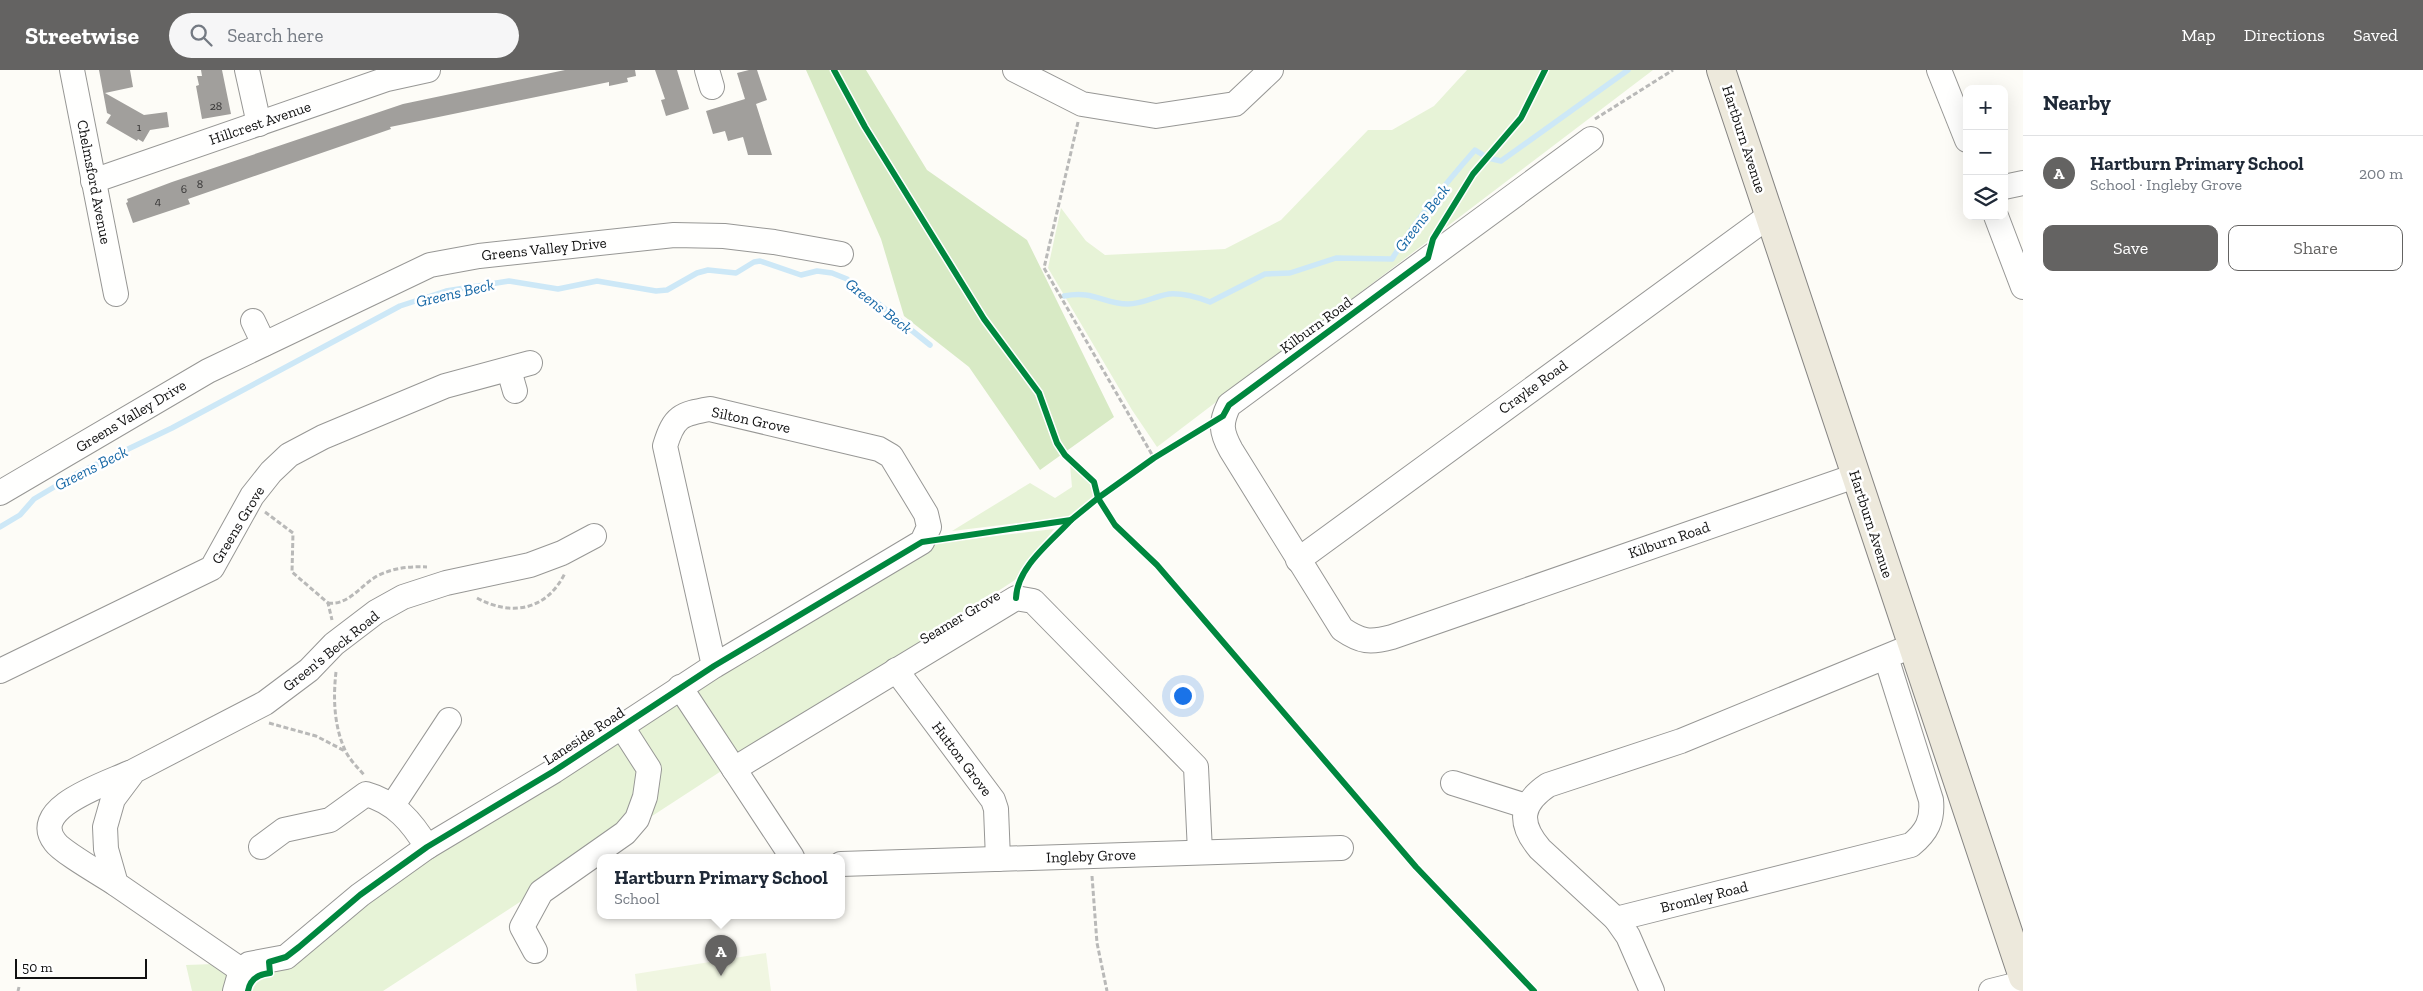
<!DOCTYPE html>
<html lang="en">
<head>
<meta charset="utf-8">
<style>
	body { margin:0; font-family:"Zilla Slab",serif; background:#f6f6f7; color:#1f2937 }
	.controls { position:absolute; right:15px; top:15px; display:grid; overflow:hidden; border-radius:10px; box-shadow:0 5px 20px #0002 }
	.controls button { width:45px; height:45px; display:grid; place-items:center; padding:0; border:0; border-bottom:1px solid #e0e1e3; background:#fff; color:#1f2937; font:25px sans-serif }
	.scale { position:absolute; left:15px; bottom:12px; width:132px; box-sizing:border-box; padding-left:5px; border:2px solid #111; border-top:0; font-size:14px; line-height:18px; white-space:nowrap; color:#111; -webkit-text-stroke:4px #fff; paint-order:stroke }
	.you { position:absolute; left:1182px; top:625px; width:18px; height:18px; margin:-12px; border:4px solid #fff; border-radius:50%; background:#1a73e8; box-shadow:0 0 0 8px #1a73e833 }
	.badge { display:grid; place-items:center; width:32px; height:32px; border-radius:50%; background:#646362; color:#fff; font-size:16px; font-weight:700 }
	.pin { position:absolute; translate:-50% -41px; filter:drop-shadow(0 1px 2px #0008) }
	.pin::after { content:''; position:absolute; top:26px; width:18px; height:15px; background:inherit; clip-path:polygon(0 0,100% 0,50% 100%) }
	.popup { position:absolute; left:597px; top:784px; width:248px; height:65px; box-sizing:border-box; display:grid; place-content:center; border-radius:10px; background:#fff; filter:drop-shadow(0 1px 4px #0005); font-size:16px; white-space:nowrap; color:#747a83 }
	.popup b { font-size:19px; color:#1f2937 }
	.popup::after { content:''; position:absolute; left:50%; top:100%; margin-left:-10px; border:10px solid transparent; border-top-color:#fff }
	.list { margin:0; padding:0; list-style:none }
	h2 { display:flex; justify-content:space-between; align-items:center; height:65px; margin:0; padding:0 20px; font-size:21px }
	h2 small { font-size:16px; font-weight:400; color:#747a83 }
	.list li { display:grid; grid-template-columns:32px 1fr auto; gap:15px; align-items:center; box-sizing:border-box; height:75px; padding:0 20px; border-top:1px solid #e0e1e3 }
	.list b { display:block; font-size:19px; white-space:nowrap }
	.list p { margin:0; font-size:16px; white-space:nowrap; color:#747a83 }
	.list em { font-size:16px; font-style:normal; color:#747a83 }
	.actions { display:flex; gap:10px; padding:15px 20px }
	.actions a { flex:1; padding:11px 0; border:1px solid #646362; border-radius:10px; text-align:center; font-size:18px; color:#646362 }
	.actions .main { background:#646362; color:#fff }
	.icon { flex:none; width:28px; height:28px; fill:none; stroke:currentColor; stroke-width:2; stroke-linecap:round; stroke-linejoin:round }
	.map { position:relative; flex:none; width:2023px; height:921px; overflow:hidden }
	header { display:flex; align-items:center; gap:30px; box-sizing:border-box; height:70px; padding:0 25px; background:#646362; color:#fff }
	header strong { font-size:24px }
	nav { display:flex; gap:28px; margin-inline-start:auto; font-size:18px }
	.search { width:350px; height:45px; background:#f6f6f7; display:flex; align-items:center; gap:12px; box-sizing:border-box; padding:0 18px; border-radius:28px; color:#747a83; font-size:19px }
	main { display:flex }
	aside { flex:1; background:#fff }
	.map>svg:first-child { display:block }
	.green { fill:#e7f3d7 }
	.forest { fill:#d8eac5 }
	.pitch { fill:#f0f6e1 }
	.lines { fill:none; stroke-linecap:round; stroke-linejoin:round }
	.stream { stroke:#cde8f7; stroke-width:5.5 }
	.building { fill:#a19f9c }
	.minor-casing { stroke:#979795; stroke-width:26 }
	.major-casing { stroke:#858482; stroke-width:30 }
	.path { stroke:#b9b9b8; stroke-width:3; stroke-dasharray:5 2.5; stroke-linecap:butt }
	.minor { stroke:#fffffe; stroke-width:24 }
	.major { stroke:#ede9dc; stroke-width:28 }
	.cycleway-casing { stroke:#fff; stroke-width:9 }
	.cycleway { stroke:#00873e; stroke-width:6 }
	.labels { text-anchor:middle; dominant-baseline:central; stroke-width:5; stroke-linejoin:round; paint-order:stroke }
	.number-label { font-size:12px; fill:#353434 }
	.street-label { font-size:15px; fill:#111; stroke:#fff }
	.water-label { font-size:16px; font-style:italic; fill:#1768a6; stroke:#fff }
</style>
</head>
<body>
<header>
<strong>Streetwise</strong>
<div class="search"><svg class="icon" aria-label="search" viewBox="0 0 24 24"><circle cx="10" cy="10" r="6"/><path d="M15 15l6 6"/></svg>Search here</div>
<nav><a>Map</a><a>Directions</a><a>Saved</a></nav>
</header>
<main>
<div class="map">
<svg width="2023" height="921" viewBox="0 0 2023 921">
	<rect width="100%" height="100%" fill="#fdfcf7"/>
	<g class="green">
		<path d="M1467,0H1653L1157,377L1132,340L1048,198L1061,138L1086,171L1105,185L1225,179L1281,150L1368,60H1392L1434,36Z"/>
		<path d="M1070,395L1103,421L1068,447L952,461L1030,413L1055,428L1072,417Z"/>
		<path d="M1054,459L1015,510L383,921H192L186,895L269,892L268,887L929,474Z"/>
	</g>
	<path class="forest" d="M806,0H866L927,100L1027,170L1114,347L1040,400L969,297L904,246L881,169Z"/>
	<path class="pitch" d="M766,883L771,921H637L635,904Z"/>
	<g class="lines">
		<g class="stream">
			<path d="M1064,226C1094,220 1103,234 1128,234C1143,234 1155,226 1169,224C1184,223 1197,227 1210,232L1265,204L1290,203L1336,188L1392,189C1416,150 1445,114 1475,80L1488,88L1501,91L1628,0"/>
			<path d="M0,457L20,445L34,429L76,404L172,358L400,236L446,221L509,211L558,219L597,211L656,221L667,220L697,203L708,200L736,203L754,192L760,191L801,205L817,201L832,203L847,209L859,224L875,231L930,275"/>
		</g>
	</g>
	<g class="building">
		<path d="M99,0H130L133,17L105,23L144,45L167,42L169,57L150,60L143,72L138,69L137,71L106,53L111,45L107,43Z"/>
		<path d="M201,0H222L231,44L202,49L196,16L199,15L197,6H202Z"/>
		<path d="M565,0H635L636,6L627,8L628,12L609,16V12L390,57L391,59L188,129L190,134L133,153L126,133L128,132L127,129L172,112L403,34Z"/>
		<path d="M655,0H677L689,39L666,46L661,30L665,29Z"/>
		<path d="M749,0H757L767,30L756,34L772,85H748L743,67L728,71L725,61L713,64L706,41L745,29L737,3Z"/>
	</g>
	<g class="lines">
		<g class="minor-casing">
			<g id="minor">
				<path d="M72,0L116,224"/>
				<path d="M247,0L259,54"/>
				<path d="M707,0L712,17"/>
				<path d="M1015,0L1082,34L1156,46L1235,34L1271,0"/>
				<path d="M1939,0L1967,70"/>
				<path d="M1591,69L1229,335C1220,353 1221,362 1231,380L1342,559C1361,572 1370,573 1392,567L1855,406"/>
				<path d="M93,111L387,9L428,0"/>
				<path d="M2004,117L2023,113"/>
				<path d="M1996,146L2023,217"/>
				<path d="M253,251L264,274"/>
				<path d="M509,300L515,321"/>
				<path d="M0,423L208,301L430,195L479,186L674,165L724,166L774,172L841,184"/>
				<path d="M1298,490L1769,146"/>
				<path d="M1886,587L1931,730C1933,750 1927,762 1911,775L1616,849L1540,779C1518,753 1520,734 1548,715L1681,671L1912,576"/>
				<path d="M896,600L993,730L996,739L998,789"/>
				<path d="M0,601L212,498L252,426L271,402L289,385L323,367L445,316L530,293"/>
				<path d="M680,617L792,787"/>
				<path d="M734,699L1016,528L1033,531L1196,697L1200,782"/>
				<path d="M1453,713L1526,736"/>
				<path d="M393,735L449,650"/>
				<path d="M261,777L284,760L330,750L366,724C395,732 412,752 427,777"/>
				<path d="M841,794L1341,778"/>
				<path d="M116,814C104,806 62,782 55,772C28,738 108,713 129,703"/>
				<path d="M1616,849L1628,866L1652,921"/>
				<path d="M535,881L522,857L541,822L625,763L637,749L645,727L649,699L622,657"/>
				<path d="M241,900L116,814L106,779L105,757L113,729L134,701L265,633L309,600L334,574L376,542L403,527L446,513L530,495L562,483L594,466"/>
				<path d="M235,921L241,900L249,894L286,887L360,825L427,777L554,701L714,596L922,472L929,457L926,444L891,386L879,379L710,339C681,344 674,346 665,376L714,596"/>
				<path d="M1991,921L2023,913"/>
			</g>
		</g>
		<g class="major-casing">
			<path id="major" d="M1721,0L2023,907"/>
		</g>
		<g class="path">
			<path d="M1595,49L1673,0"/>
			<path d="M1078,52L1044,198L1154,388"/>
			<path d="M265,442L293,463L292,502L328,533L332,550"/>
			<path d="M477,528C512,547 547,540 565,503"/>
			<path d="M328,533C348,536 361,515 377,506C393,498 409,496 427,497"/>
			<path d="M336,602C333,628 334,656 345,680C349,689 358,698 365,706"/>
			<path d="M269,653L316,666L345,681"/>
			<path d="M1092,806L1097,873L1107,921"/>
			<path d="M18,921L19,917"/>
		</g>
		<use href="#minor" class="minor"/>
		<use href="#major" class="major"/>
		<g class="cycleway-casing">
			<g id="cycleway">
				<path d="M834,0L865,57L984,249L1039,323L1057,373L1065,385L1094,412L1098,428L1115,455L1157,495L1416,797L1534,921"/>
				<path d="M1016,528C1017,497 1051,472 1071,450"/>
				<path d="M248,921C250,909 259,904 270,903L269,892L286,887L299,877L360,825L427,777L554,701L714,596L922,472L1071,450L1098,428L1154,388L1223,346L1229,335L1428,188L1433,169L1473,104L1521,48L1545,0"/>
			</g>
		</g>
		<use href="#cycleway" class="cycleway"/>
	</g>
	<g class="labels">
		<g class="number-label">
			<text x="216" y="36">28</text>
			<text x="139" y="57">1</text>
			<text x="200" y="114">8</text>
			<text x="184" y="119">6</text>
			<text x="158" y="131">4</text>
		</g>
		<g class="street-label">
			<text transform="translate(260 53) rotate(-19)">Hillcrest Avenue</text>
			<text transform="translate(1744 69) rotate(72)">Hartburn Avenue</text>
			<text transform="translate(94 112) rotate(79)">Chelmsford Avenue</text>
			<text transform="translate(544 179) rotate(-6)">Greens Valley Drive</text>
			<text transform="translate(1316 255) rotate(-36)">Kilburn Road</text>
			<text transform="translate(1533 317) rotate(-36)">Crayke Road</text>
			<text transform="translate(131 346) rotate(-31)">Greens Valley Drive</text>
			<text transform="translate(751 350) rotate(12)">Silton Grove</text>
			<text transform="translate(1871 454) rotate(72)">Hartburn Avenue</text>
			<text transform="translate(238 455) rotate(-59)">Greens Grove</text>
			<text transform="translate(1669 470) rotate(-19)">Kilburn Road</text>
			<text transform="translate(960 547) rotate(-31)">Seamer Grove</text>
			<text transform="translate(331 581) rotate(-39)">Green's Beck Road</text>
			<text transform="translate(584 666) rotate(-33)">Laneside Road</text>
			<text transform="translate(962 689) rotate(53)">Hutton Grove</text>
			<text transform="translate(1091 786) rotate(-2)">Ingleby Grove</text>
			<text transform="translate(1704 827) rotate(-14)">Bromley Road</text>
		</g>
		<g class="water-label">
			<text transform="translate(1422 148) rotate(-53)">Greens Beck</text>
			<text transform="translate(455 223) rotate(-13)">Greens Beck</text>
			<text transform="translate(879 236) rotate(38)">Greens Beck</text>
			<text transform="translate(91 398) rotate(-27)">Greens Beck</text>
		</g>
	</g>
</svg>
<div class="controls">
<button>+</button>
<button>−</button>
<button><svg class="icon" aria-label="layers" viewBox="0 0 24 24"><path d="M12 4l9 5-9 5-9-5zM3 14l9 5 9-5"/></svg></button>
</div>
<div class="scale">50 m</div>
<div class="you"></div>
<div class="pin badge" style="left:721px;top:906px">A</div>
<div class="popup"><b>Hartburn Primary School</b>School</div>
</div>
<aside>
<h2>Nearby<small></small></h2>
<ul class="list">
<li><span class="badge">A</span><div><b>Hartburn Primary School</b><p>School · Ingleby Grove</p></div><em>200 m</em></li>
</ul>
<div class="actions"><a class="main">Save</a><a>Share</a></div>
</aside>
</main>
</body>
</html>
